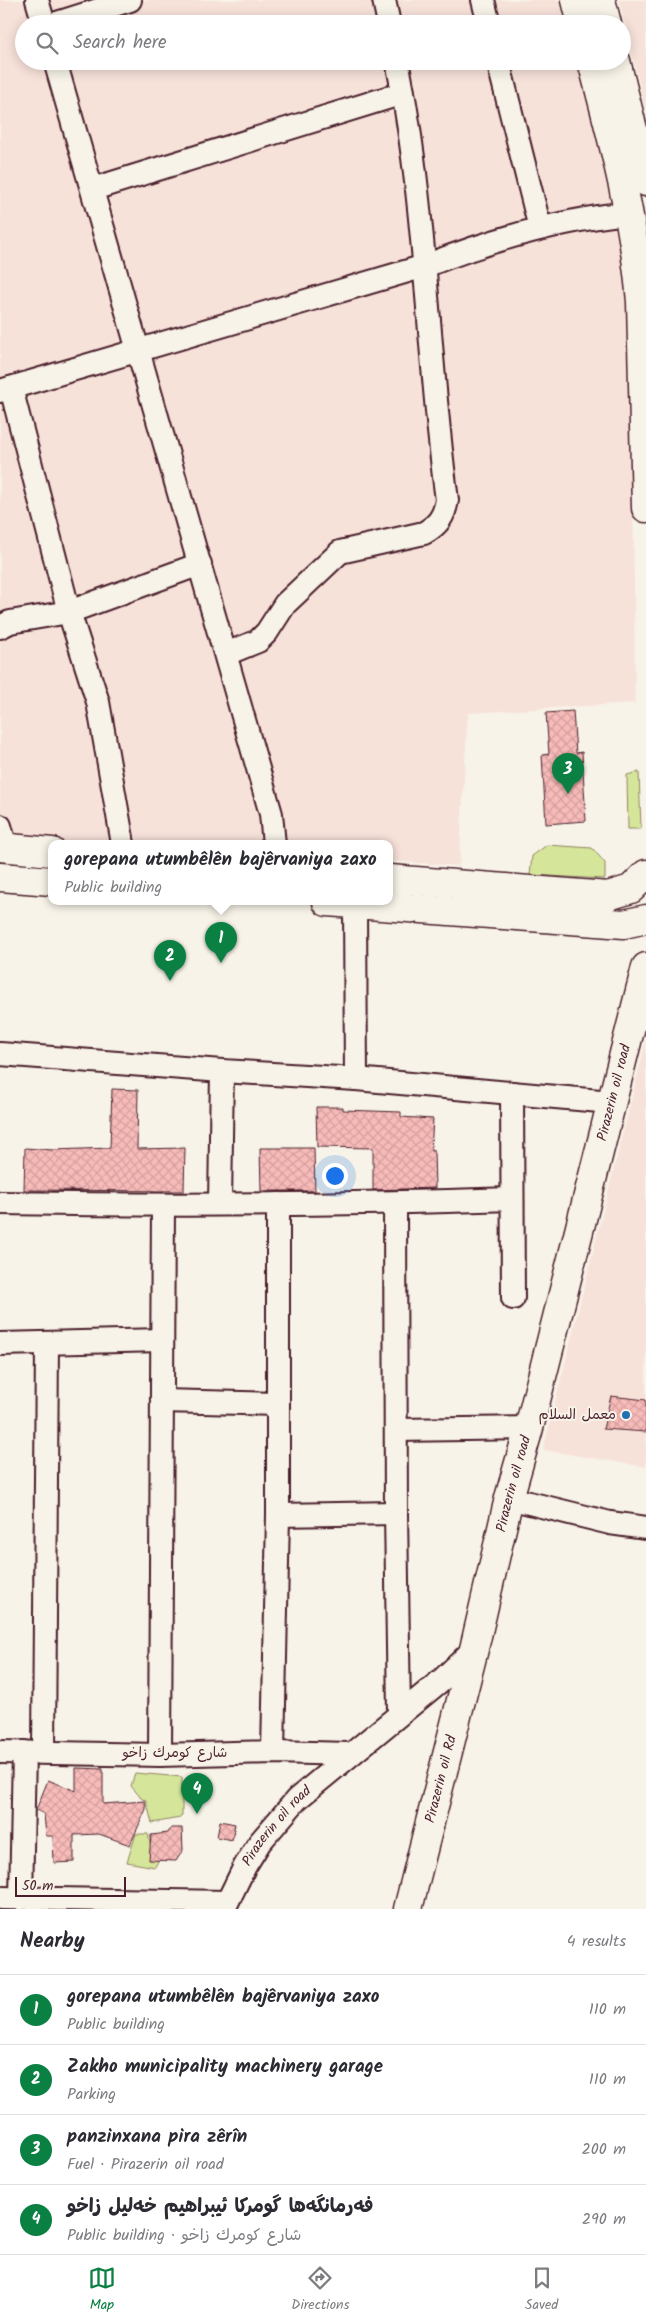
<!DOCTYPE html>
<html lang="en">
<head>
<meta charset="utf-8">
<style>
	body { margin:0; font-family:Kalam,"Playpen Sans Arabic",sans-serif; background:#f7f7f7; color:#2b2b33 }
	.scale { position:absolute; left:15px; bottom:12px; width:111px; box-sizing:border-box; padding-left:5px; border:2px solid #4a1f2b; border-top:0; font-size:14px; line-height:18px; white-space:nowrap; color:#4a1f2b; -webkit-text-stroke:4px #f7f3e8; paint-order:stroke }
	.you { position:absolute; left:334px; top:1175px; width:18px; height:18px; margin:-12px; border:4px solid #fff; border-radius:50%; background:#1a73e8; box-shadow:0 0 0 8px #1a73e833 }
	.badge { display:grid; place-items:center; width:32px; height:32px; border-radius:50%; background:#0b8043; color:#fff; font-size:16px; font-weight:700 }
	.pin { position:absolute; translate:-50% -41px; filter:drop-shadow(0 1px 2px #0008) }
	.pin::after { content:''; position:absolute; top:26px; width:18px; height:15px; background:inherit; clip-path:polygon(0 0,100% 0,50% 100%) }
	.popup { position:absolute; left:48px; top:840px; width:345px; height:65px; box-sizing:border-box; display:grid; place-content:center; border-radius:10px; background:#fff; filter:drop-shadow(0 1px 4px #0005); font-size:16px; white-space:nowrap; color:#7c7c81 }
	.popup b { font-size:19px; color:#2b2b33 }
	.popup::after { content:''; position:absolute; left:50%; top:100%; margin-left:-10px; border:10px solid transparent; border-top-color:#fff }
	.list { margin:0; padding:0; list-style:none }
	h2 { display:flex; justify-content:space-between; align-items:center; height:65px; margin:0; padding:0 20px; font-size:21px }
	h2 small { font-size:16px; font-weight:400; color:#7c7c81 }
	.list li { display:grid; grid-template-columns:32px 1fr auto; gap:15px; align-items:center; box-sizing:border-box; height:70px; padding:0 20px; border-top:1px solid #e1e1e2 }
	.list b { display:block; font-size:19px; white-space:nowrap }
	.list p { margin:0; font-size:16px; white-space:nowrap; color:#7c7c81 }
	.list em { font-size:16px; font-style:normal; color:#7c7c81 }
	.icon { flex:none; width:28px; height:28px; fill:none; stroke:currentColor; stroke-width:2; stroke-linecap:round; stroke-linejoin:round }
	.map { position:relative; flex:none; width:646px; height:1909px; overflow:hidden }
	.search { position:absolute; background:#fff; box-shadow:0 2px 12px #0003; left:15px; right:15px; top:15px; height:55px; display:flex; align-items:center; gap:12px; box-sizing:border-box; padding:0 18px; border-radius:28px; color:#7c7c81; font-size:19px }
	.sheet { height:345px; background:#fff }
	nav { display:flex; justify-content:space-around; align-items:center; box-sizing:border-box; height:70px; border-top:1px solid #e1e1e2; background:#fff; font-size:14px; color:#7c7c81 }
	nav a { display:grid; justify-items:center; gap:2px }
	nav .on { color:#0b8043 }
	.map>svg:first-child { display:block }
	.built { fill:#f7e2da }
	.green { fill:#d5e69a; stroke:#908262 }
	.building { fill:url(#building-cross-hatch); stroke:#4a1f2b }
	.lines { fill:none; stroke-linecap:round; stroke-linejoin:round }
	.minor-casing { stroke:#4a1f2b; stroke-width:26 }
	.major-casing { stroke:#4a1f2b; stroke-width:31 }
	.minor { stroke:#f7f3e8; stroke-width:22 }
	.major { stroke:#f7f3e8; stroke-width:28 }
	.poi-dot { fill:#1f6fb2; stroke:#f7f3e8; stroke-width:2 }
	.labels { text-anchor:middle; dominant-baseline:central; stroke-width:4; stroke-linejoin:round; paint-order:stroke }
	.street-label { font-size:14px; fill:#4a1f2b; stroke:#f7f3e8 }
	.poi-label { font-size:14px; fill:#4a1f2b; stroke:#f7f3e8; text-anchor:end }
</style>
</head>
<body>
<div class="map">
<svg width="646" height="1909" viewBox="0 0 646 1909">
	<defs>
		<pattern id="building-cross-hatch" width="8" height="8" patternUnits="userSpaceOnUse" patternTransform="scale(1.25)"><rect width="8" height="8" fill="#f7bbb9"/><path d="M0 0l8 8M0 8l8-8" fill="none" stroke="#d5a09f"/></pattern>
	</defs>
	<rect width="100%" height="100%" fill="#f7f3e8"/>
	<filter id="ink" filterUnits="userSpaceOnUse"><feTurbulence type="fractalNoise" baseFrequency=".02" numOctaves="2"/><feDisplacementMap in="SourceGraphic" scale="10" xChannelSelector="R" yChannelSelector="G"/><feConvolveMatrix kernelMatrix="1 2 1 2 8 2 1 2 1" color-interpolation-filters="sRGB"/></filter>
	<g filter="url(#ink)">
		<g class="built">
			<path d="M0,0H562L569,24H24V61H580L631,239L635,703L468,713L459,866L390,861V844H108L0,838Z"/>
			<path d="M619,0H646V113L627,32Z"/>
			<path d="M646,1041V1467L543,1450Z"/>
		</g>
		<g class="green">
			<path d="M639,772L641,829H628L627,775Z"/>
			<path d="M547,845L592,848L605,863V879L530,875L532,856Z"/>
			<path d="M135,1773L182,1777V1815L180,1818L152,1823L146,1800L142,1799L131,1786Z"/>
			<path d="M136,1834H148L151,1848L158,1861L155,1867L127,1862Z"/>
		</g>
		<g class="building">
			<path d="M573,711L576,753L582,752L586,821L546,824L542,755L549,754L546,713Z"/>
			<path d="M112,1089L138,1090L137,1149L185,1148L184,1191L24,1190L25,1148L53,1150L110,1148Z"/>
			<path d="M316,1107H343V1110L401,1112V1117L433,1119L431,1151H434L435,1188L373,1190V1148L317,1147Z"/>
			<path d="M260,1148H314L315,1191H261Z"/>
			<path d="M611,1396L646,1400V1432L603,1429Z"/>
			<path d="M76,1768L103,1769V1804L145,1801L146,1809L130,1845L99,1834L74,1835V1862L54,1863L53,1836H46L44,1814L36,1810L48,1780L76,1791Z"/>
			<path d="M220,1821L235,1824L232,1840L217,1837Z"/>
			<path d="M171,1828H182L183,1850L176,1861L149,1860L151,1835L168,1833Z"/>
		</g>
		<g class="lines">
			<g class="minor-casing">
				<g id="minor">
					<path d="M37,0L44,24"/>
					<path d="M384,0L389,24"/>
					<path d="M483,0L489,24"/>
					<path d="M54,24L130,0"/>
					<path d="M55,61L271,814L274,844"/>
					<path d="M498,61L540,228"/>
					<path d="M93,189L403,93"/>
					<path d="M11,388L69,612L98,702L123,844"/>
					<path d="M0,391L425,266C491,240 559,220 629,213"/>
					<path d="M0,627L10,622L69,612L200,564"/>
					<path d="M226,654L258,641L267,632L285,604L340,552L424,533C438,525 444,517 447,500C427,355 427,206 397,61"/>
					<path d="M0,826L6,848"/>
					<path d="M355,904L356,1079"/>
					<path d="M0,1054L222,1071L356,1079L611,1102"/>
					<path d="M512,1093L513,1298"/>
					<path d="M0,1203C171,1206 341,1205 512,1199"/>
					<path d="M395,1203L396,1513L399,1713"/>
					<path d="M220,1204L222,1071"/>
					<path d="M0,1344L162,1340"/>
					<path d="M162,1401L278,1404"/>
					<path d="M396,1430L529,1428"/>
					<path d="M509,1498L610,1523L646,1528"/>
					<path d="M278,1515L396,1513"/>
					<path d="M44,1751L47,1344"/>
					<path d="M0,1752L160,1755L273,1752L350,1754"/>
					<path d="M273,1752L278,1515V1204"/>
					<path d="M160,1755L163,1206"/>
					<path d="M0,1898L227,1902"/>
					<path d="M21,1899L24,1752"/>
					<path id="s1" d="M224,1909L245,1866L260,1842L297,1799L444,1678L474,1649"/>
				</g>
			</g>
			<g class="major-casing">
				<g id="major">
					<path d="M576,0L582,24"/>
					<path d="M601,0L607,24"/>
					<path d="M592,61C613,141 634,219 641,302L646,508"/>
					<path d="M616,61L646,182"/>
					<path d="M0,847L52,852"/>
					<path d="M0,877L52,881"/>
					<path d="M390,879L608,896L631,889L646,874"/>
					<path d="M327,902L624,924L646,919"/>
					<path id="s2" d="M408,1909L474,1649L509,1498L529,1428L646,967"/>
				</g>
			</g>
			<use href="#minor" class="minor"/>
			<use href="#major" class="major"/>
		</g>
	</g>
	<circle class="poi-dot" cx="626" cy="1415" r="5"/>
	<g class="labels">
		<g class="street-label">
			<text stroke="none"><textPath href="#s2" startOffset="842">Pirazerin oil road</textPath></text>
			<text stroke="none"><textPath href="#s2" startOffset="438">Pirazerin oil road</textPath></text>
			<text x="175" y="1753">شارع كومرك زاخو</text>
			<text stroke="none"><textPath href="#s2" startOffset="134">Pirazerin oil Rd</textPath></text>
			<text stroke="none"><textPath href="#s1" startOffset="99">Pirazerin oil road</textPath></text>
		</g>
		<g class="poi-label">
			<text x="616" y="1415">معمل السلام</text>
		</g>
	</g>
</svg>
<div class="scale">50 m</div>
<div class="you"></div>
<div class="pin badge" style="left:221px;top:963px">1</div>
<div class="popup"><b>gorepana utumbêlên bajêrvaniya zaxo</b>Public building</div>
<div class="pin badge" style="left:170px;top:981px">2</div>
<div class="pin badge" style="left:568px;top:794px">3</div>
<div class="pin badge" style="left:197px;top:1814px">4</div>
<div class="search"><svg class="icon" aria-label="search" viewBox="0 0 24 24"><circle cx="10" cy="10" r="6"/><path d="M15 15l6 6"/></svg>Search here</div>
</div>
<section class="sheet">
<h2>Nearby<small>4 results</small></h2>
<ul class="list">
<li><span class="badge">1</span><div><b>gorepana utumbêlên bajêrvaniya zaxo</b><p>Public building</p></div><em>110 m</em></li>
<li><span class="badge">2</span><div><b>Zakho municipality machinery garage</b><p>Parking</p></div><em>110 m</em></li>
<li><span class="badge">3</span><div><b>panzinxana pira zêrîn</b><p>Fuel · Pirazerin oil road</p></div><em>200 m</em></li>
<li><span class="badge">4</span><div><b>فەرمانگەها گومرکا ئیبراهیم خەلیل زاخو</b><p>Public building · شارع كومرك زاخو</p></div><em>290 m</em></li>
</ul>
</section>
<nav>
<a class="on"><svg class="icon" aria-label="map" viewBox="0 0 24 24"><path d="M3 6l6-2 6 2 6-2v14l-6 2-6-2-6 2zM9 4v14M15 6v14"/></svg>Map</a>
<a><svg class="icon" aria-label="directions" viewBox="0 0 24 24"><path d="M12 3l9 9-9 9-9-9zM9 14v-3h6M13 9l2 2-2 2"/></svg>Directions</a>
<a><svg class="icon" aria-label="saved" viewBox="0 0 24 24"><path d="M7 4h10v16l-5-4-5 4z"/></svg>Saved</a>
</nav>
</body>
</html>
